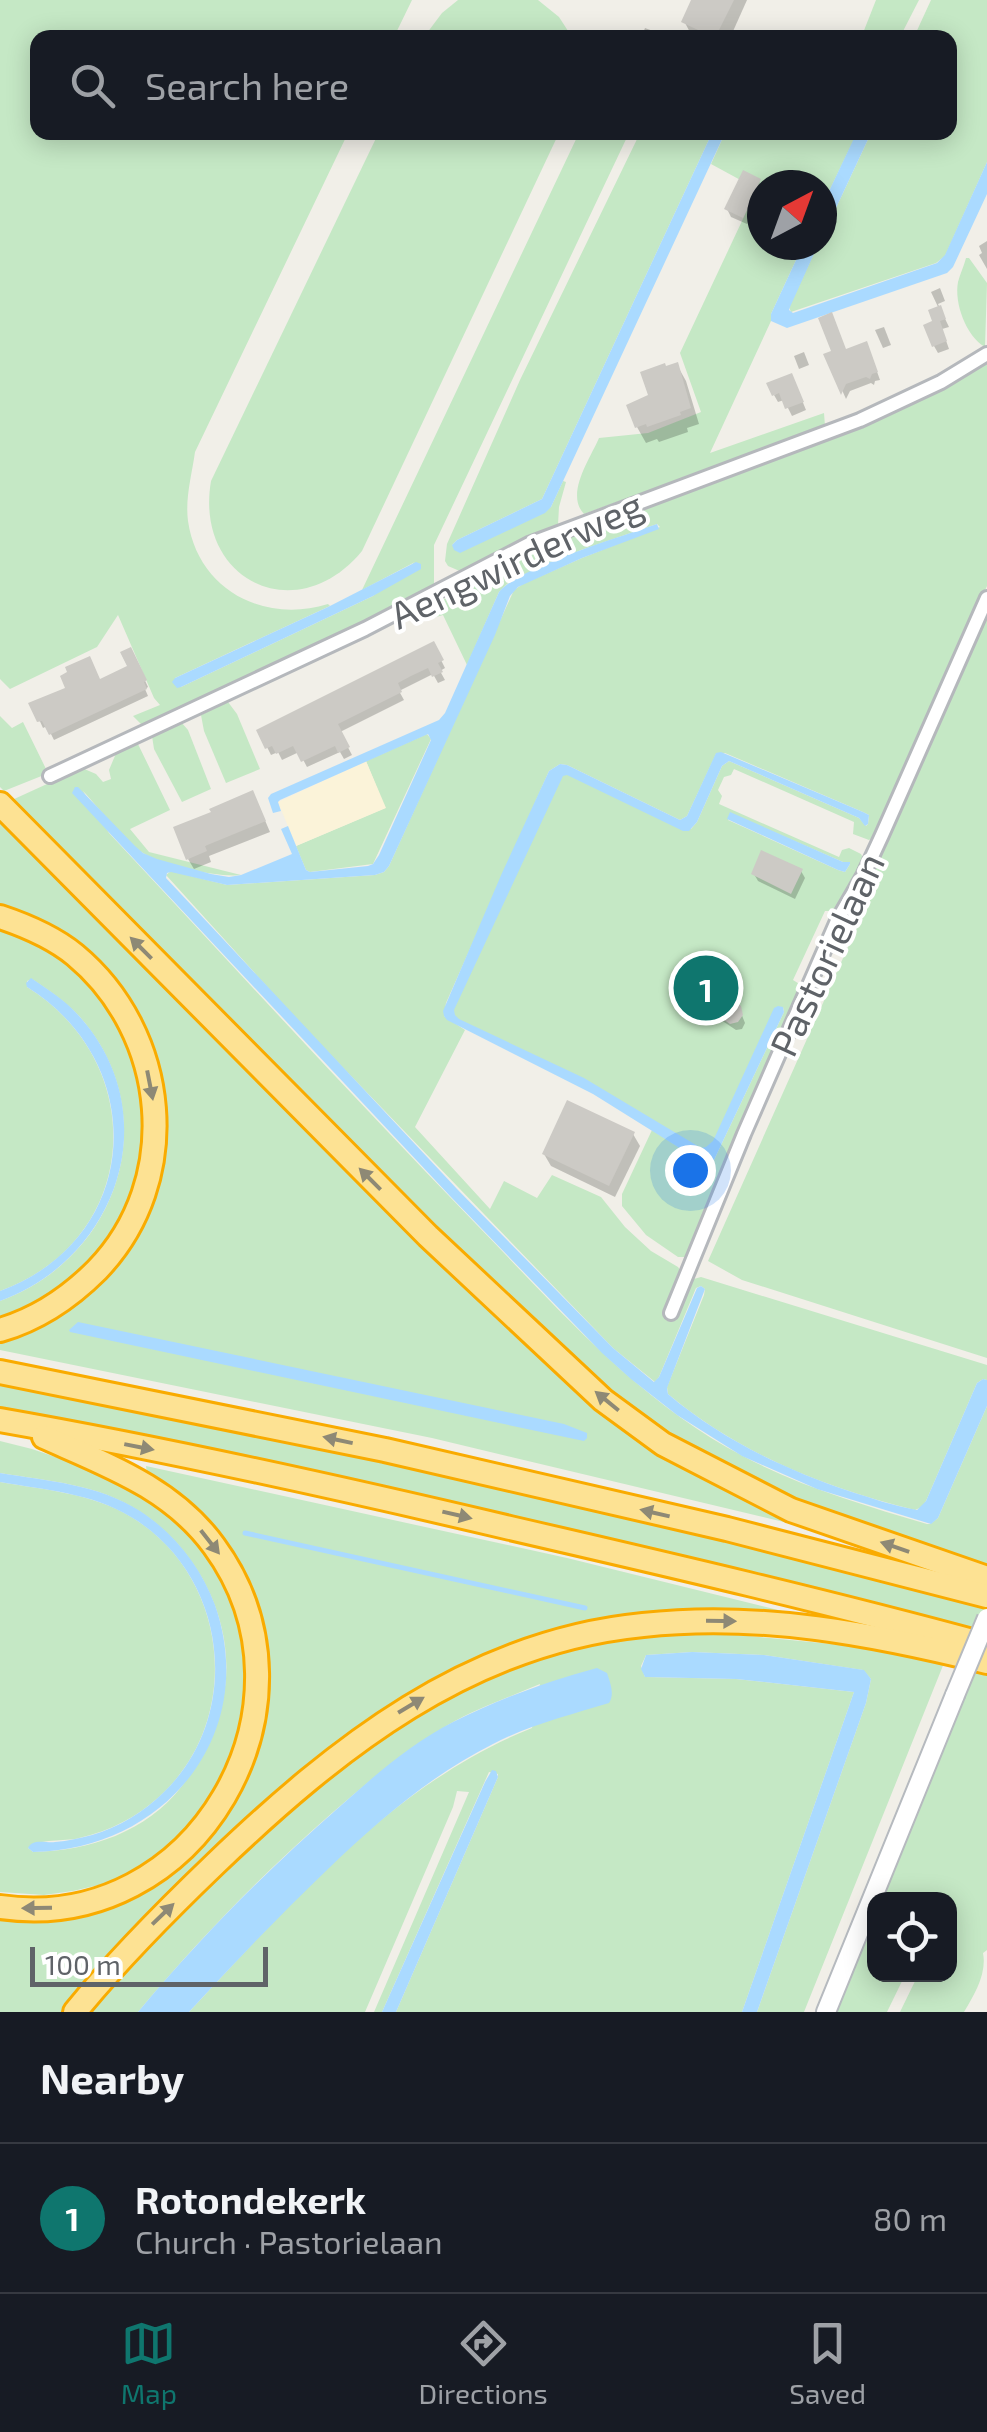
<!DOCTYPE html>
<html lang="en">
<head>
<meta charset="utf-8">
<style>
	body { margin:0; font-family:"Exo 2",sans-serif; background:#20242c; color:#f1f3f6 }
	.controls { position:absolute; right:30px; bottom:30px; display:grid; overflow:hidden; border-radius:20px; box-shadow:0 5px 25px #0003 }
	.controls button { width:90px; height:90px; display:grid; place-items:center; padding:0; border:0; border-bottom:2px solid #363941; background:#171b24; color:#f1f3f6; font:50px sans-serif }
	.compass { position:absolute; left:747px; top:170px; width:90px; height:90px; border-radius:50%; background:#171b24; box-shadow:0 5px 25px #0003; rotate:41deg }
	.scale { position:absolute; left:30px; bottom:25px; width:238px; box-sizing:border-box; padding-left:10px; border:5px solid #5f6368; border-top:0; font-size:28px; line-height:35px; white-space:nowrap; color:#5f6368; -webkit-text-stroke:8px #fff; paint-order:stroke }
	.you { position:absolute; left:690px; top:1170px; width:35px; height:35px; margin:-25px; border:8px solid #fff; border-radius:50%; background:#1a73e8; box-shadow:0 0 0 15px #1a73e833 }
	.badge { display:grid; place-items:center; width:65px; height:65px; border-radius:50%; background:#0f766e; color:#fff; font-size:32px; font-weight:700 }
	.pin { position:absolute; translate:-50% -50%; border:5px solid #fff; box-shadow:0 2px 10px #0006 }
	.list { margin:0; padding:0; list-style:none }
	h2 { display:flex; justify-content:space-between; align-items:center; height:130px; margin:0; padding:0 40px; font-size:42px }
	h2 small { font-size:32px; font-weight:400; color:#9ea1a6 }
	.list li { display:grid; grid-template-columns:65px 1fr auto; gap:30px; align-items:center; box-sizing:border-box; height:150px; padding:0 40px; border-top:2px solid #363941 }
	.list b { display:block; font-size:38px; white-space:nowrap }
	.list p { margin:0; font-size:32px; white-space:nowrap; color:#9ea1a6 }
	.list em { font-size:32px; font-style:normal; color:#9ea1a6 }
	.icon { flex:none; width:55px; height:55px; fill:none; stroke:currentColor; stroke-width:2; stroke-linecap:round; stroke-linejoin:round }
	.map { position:relative; flex:none; width:987px; height:2012px; overflow:hidden }
	.search { position:absolute; background:#171b24; box-shadow:0 5px 25px #0003; left:30px; right:30px; top:30px; height:110px; display:flex; align-items:center; gap:25px; box-sizing:border-box; padding:0 35px; border-radius:20px; color:#9ea1a6; font-size:38px }
	.sheet { height:280px; background:#171b24 }
	nav { display:flex; justify-content:space-around; align-items:center; box-sizing:border-box; height:140px; border-top:2px solid #363941; background:#171b24; font-size:28px; color:#9ea1a6 }
	nav a { display:grid; justify-items:center; gap:5px }
	nav .on { color:#0f766e }
	.map>svg:first-child { display:block }
	.green { fill:#c5e8c5; fill-rule:evenodd }
	.sand { fill:#fbf3d9 }
	.water { fill:#aadaff }
	.shadow { fill:#0003 }
	.lines { fill:none; stroke-linecap:round; stroke-linejoin:round }
	.stream { stroke:#aadaff; stroke-width:5 }
	.building { fill:#cccac5 }
	.street-casing { stroke:#b5b8bc; stroke-width:18 }
	.secondary-casing { stroke:#b6babf; stroke-width:22 }
	.highway-casing { stroke:#f9ab00; stroke-width:28 }
	.street { stroke:#fff; stroke-width:12 }
	.secondary { stroke:#fff; stroke-width:18 }
	.highway { stroke:#fde293; stroke-width:22 }
	.secondary-bridge-casing { stroke:#b6babf; stroke-width:22; stroke-linecap:butt }
	.secondary-bridge { stroke:#fff; stroke-width:18 }
	.oneway { fill:#8e8975 }
	.labels { text-anchor:middle; dominant-baseline:central; stroke-width:8; stroke-linejoin:round; paint-order:stroke }
	.street-label { font-size:38px; fill:#5f6368; stroke:#fff }
</style>
</head>
<body>
<div class="map">
<svg width="987" height="2012" viewBox="0 0 987 2012">
	<rect width="100%" height="100%" fill="#f1efe8"/>
	<g class="green">
		<path d="M0,0H412L394,37L38,38V132L348,133L195,452C192,474 185,498 188,521C198,590 264,624 328,604L330,606L175,678L181,687L373,596L415,562L362,590L579,133H629L434,545V586L368,620L143,726L133,716L160,705L154,698L118,615L97,647L10,689L0,679Z"/>
		<path d="M458,0H538L559,17L572,37H424L442,13Z"/>
		<path d="M876,0H919L900,37L861,38Z"/>
		<path d="M931,0H987V162L945,256L936,263L791,312L789,307L818,245H822V238L871,133L950,132V38L914,37Z"/>
		<path d="M379,132L559,133L362,551C297,630 194,581 211,481Z"/>
		<path d="M640,133H712L542,499L457,540L452,545L551,507L563,481L566,482L559,507L558,525L462,572L448,566L445,561L447,544L520,380Z"/>
		<path d="M725,133H857L822,206V185H762V245H803L771,314V321L710,453L824,413L825,426L584,514C565,494 590,459 599,438L648,433L701,412L680,353L757,189L711,164Z"/>
		<path d="M966,258H969L987,283L985,347C966,336 954,303 958,282C960,274 964,266 966,258Z"/>
		<path d="M987,362V586L878,834L869,840L853,834L854,822L734,769L731,775L724,777L718,790L722,796L719,804L839,857L842,850L849,848L861,854L864,860L855,881L836,911H825L793,980L801,985V994L738,1134L690,1255L688,1257H678L646,1235L622,1206V1194L652,1130L702,1162L709,1164L714,1160L784,1012L783,1007H780L710,1158L653,1125L602,1091L453,1020L448,1012L450,1004L499,884L553,771L559,768L691,829L697,822L722,766L729,761L859,818L866,826L868,824L869,815L863,812L725,753L716,754L687,816L680,820L567,765L560,764L549,771L446,1003L444,1016L465,1030L415,1127L490,1209L504,1181L537,1198L552,1175L601,1197L625,1227L651,1251L678,1267L683,1274L665,1316L672,1320L690,1280L701,1277L987,1365V1380L983,1379L977,1383L926,1501L922,1507L915,1510C827,1489 738,1453 668,1394L667,1387L704,1295L705,1289L701,1286L696,1288L659,1377L655,1382L613,1348L301,1024L166,875L171,871L227,885L375,875L384,872L389,866L514,590L523,584L582,558L660,527L657,524L581,550L509,582L499,592L467,665L443,615L433,618L428,604L442,596L445,599L477,581L476,579L542,546L581,530L892,413L946,388ZM730,813L843,862H850V864L845,872L838,870L728,820Z"/>
		<path d="M987,606V1358L742,1280L708,1261L856,929L844,923Z"/>
		<path d="M228,702L237,714L260,769L226,783L204,731L201,715Z"/>
		<path d="M0,716L12,728L23,722L47,771L44,775L4,791L0,787Z"/>
		<path d="M181,722L188,730L211,789L182,802L154,749L152,736Z"/>
		<path d="M427,734L431,739L373,864L310,872L306,870L296,846L385,808L366,761Z"/>
		<path d="M137,742L170,810L130,829L149,852L241,875C219,878 162,865 143,853C124,841 99,808 83,791L109,833C231,964 352,1096 476,1224C558,1308 637,1401 743,1456C801,1487 864,1505 927,1524H930L938,1518L987,1406V1564L814,1511L648,1424L602,1387L419,1217L66,858L12,800L82,768L96,774L103,782L111,779L109,770L117,751Z"/>
		<path d="M0,817L672,1460L721,1487L813,1529L432,1438L0,1350V1337L65,1306L156,1174L133,1014L0,909Z"/>
		<path d="M0,928C29,938 56,952 79,973C195,1083 147,1266 0,1318V1301C119,1258 166,1115 80,1017C66,1002 49,990 32,979L27,981V987C151,1064 141,1240 0,1291Z"/>
		<path d="M0,1382L213,1424L747,1543L987,1606V1633C661,1548 332,1469 0,1409Z"/>
		<path d="M0,1441L32,1449L100,1472L152,1497L206,1550L240,1618L248,1666L246,1716L214,1792L188,1828L171,1845L132,1873L103,1884L73,1891L44,1895L0,1892V1482C45,1490 93,1493 133,1518C229,1577 244,1719 160,1796C137,1817 110,1831 79,1838C64,1842 40,1838 28,1848L33,1852C89,1851 147,1832 182,1786C191,1775 197,1758 203,1745C209,1732 218,1718 222,1703C240,1631 201,1550 139,1511C98,1484 48,1481 0,1473Z"/>
		<path d="M146,1466L567,1558L798,1615L689,1612L597,1621L527,1643L409,1695L80,1991L63,2012H0V1909L75,1910L223,1812L246,1774L257,1751L265,1723L269,1691L263,1633L256,1606L147,1474Z"/>
		<path d="M653,1633L729,1634L842,1645L944,1663L804,2012H757L866,1703L871,1679L863,1670L764,1655L692,1652L646,1655L641,1666L645,1677L736,1679L854,1692L742,2012H396L498,1777V1774L489,1772L382,2012H374L469,1792L457,1791L453,1807L365,2012H189C289,1905 393,1783 532,1728L540,1684C510,1697 477,1708 448,1725C406,1750 369,1781 332,1813C262,1874 198,1940 138,2012H87L182,1912L292,1810L375,1739L432,1706L485,1679L572,1649Z"/>
		<path d="M973,1672L987,1675V1950L983,1953C987,1973 975,1994 964,2012H900L918,1975L950,1974V1900H880Z"/>
		<path d="M874,1912V1974L905,1975L887,2012H833Z"/>
	</g>
	<path class="sand" d="M366,761L386,808L296,846L278,802Z"/>
	<g class="water">
		<path d="M857,132L871,133L822,238V206Z"/>
		<path d="M712,133H725L551,507L545,513L460,553L454,550L452,545L457,540L542,499Z"/>
		<path d="M987,162V194L953,267L947,273L787,328L771,321V314L803,245H818L790,307L789,310L793,313L937,263L945,255Z"/>
		<path d="M657,524L659,529L582,558L518,587L510,596L495,635L389,866L384,872L375,875L227,885L171,872L167,873L166,878L458,1190L613,1348L654,1382L659,1377L697,1288L701,1286L705,1289L667,1388L668,1394C721,1439 784,1469 849,1491C871,1498 894,1506 917,1510L926,1501L977,1383L983,1379L987,1380V1406L938,1518L931,1524L817,1489L742,1456L677,1415L631,1379L602,1353L450,1196L72,793L75,787H78L135,846L143,853L157,859L211,874L229,877L241,875L292,854L281,829L288,826L306,870L310,872L368,866L373,864L379,855L431,740L428,734L280,800L278,802L281,811L273,813L268,798L271,794L439,720L445,713L499,592C521,566 621,537 657,524Z"/>
		<path d="M416,562L421,564V569L373,596L181,687L177,688L172,682L175,678L328,607Z"/>
		<path d="M721,752L863,812L869,815L868,824L865,826L859,818L729,761L722,766L697,822L689,831H683L567,775L563,776L454,1010L455,1015L459,1019L584,1078L701,1148L706,1147L713,1141L774,1008L778,1006L783,1007L784,1012L714,1160L709,1164L702,1162L593,1094L447,1020L444,1016L443,1011L502,873L549,771L560,764L567,765L680,820L687,816L716,753Z"/>
		<path d="M730,812L843,862H850V864L845,872L838,870L727,819Z"/>
		<path d="M31,978C49,990 66,1001 80,1017C167,1115 118,1258 0,1301V1291C142,1239 151,1064 27,987L26,983Z"/>
		<path d="M78,1322L564,1424L587,1433V1438L584,1441L70,1332L69,1330Z"/>
		<path d="M0,1473C48,1481 98,1484 140,1511C174,1533 201,1567 215,1605C260,1734 165,1850 33,1852L28,1848C29,1846 30,1844 33,1843C38,1840 49,1843 55,1842C68,1841 80,1838 92,1835C119,1827 144,1812 164,1792C244,1714 228,1575 131,1517C92,1493 45,1490 0,1482Z"/>
		<path d="M692,1652L764,1655L864,1670L871,1679L866,1703L757,2012H742L854,1692L736,1679L645,1677L641,1669L646,1655Z"/>
		<path d="M597,1668L607,1673C610,1682 615,1694 609,1703C570,1715 529,1725 493,1744C431,1775 378,1821 328,1869C280,1915 234,1963 189,2012H138C199,1939 265,1872 337,1809C373,1777 410,1744 453,1722C501,1698 546,1682 597,1668Z"/>
		<path d="M492,1770L496,1771L498,1777L396,2012H382L485,1782Z"/>
	</g>
	<g class="shadow">
		<path d="M694,0H747L730,38L692,36L684,21Z"/>
		<path d="M645,28L664,35L665,38H641Z"/>
		<path d="M759,181L762,192L747,224L731,217L727,209Z"/>
		<path d="M987,241V269L979,255L982,253L979,246Z"/>
		<path d="M940,288L945,301L938,304L949,327L942,329L949,349L938,353L934,346L939,309L931,292Z"/>
		<path d="M884,327L891,345L883,348L875,330Z"/>
		<path d="M804,352L809,365L799,369L794,356Z"/>
		<path d="M847,352H870L880,380L875,381L874,385L871,383L850,391L846,399L827,356Z"/>
		<path d="M677,365L686,381L699,424L687,428L688,432L659,442L657,439L646,443L637,427L666,369Z"/>
		<path d="M795,383L806,410L792,416L784,400L778,402L774,395Z"/>
		<path d="M433,644L445,668L440,671L445,680L438,683L433,674L399,691L404,700L340,732L352,755L344,759L340,752L307,767L299,752L282,760L278,752L271,755L259,731Z"/>
		<path d="M134,657L148,687L145,689L148,696L54,740L47,726L43,728L32,704L100,682L130,667Z"/>
		<path d="M258,804L270,832L209,856L211,862L194,869L188,859Z"/>
		<path d="M801,871L805,878L795,899L758,881L754,874Z"/>
		<path d="M692,996L739,1008L745,1023L742,1029L736,1030L697,1004Z"/>
		<path d="M633,1134L640,1146L615,1197L551,1166L544,1154Z"/>
	</g>
	<g class="lines">
		<path class="stream" d="M245,1533L585,1608"/>
	</g>
	<g class="building">
		<path d="M691,0H734L715,38L681,22Z"/>
		<path d="M743,170L761,179L743,218L724,209Z"/>
		<path d="M941,305L946,319L940,321L947,341L932,347L923,325L932,321L928,310Z"/>
		<path d="M832,312L846,349L867,341L878,372L872,374L870,379L866,377L846,384L841,395L823,354L831,351L818,318Z"/>
		<path d="M678,362L691,408L680,412L681,415L647,427L646,424L635,428L626,405L648,395L640,372L665,363L666,366Z"/>
		<path d="M792,373L804,402L785,409L779,393L772,396L766,383Z"/>
		<path d="M434,641L444,660L438,663L443,672L432,677L428,668L411,676L398,683L402,692L338,724L350,747L338,753L335,746L301,762L293,746L276,754L272,746L265,749L256,730Z"/>
		<path d="M131,647L147,680L144,682L147,689L49,735L42,721L37,722L28,703L65,688L60,676L67,672L65,667L90,656L100,679L127,666L120,652Z"/>
		<path d="M253,790L266,821L205,846L207,851L186,860L173,827L211,812L209,809Z"/>
		<path d="M761,850L803,869L791,894L751,874Z"/>
		<path d="M701,979L741,1006L743,1015L738,1022L730,1024L689,996Z"/>
		<path d="M567,1100L635,1132L609,1186L542,1154Z"/>
	</g>
	<g class="lines">
		<g class="street-casing">
			<g id="street">
				<path d="M50,776L365,629L529,544L860,420L941,382L987,354"/>
				<path d="M671,1313L744,1134L837,921L863,876L882,835L987,598"/>
			</g>
		</g>
		<g class="secondary-casing">
			<path id="secondary" d="M826,2012L955,1695"/>
		</g>
		<g class="highway-casing">
			<g id="highway">
				<path d="M0,804L428,1236L603,1400L663,1444L791,1510L987,1578"/>
				<path d="M0,917C27,926 53,937 75,955C169,1033 184,1180 97,1270C69,1298 38,1319 0,1330"/>
				<path d="M0,1372L385,1450L727,1529L987,1596"/>
				<path d="M0,1420C171,1450 341,1488 510,1528C670,1565 829,1602 987,1645"/>
				<path d="M0,1907C196,1936 330,1704 214,1546C172,1488 107,1465 44,1437"/>
				<path d="M75,2012C118,1959 166,1911 215,1864C336,1748 469,1642 643,1625C760,1612 874,1634 987,1662"/>
			</g>
		</g>
		<use href="#street" class="street"/>
		<use href="#secondary" class="secondary"/>
		<use href="#highway" class="highway"/>
		<g class="secondary-bridge-casing">
			<path id="secondary-bridge" d="M955,1695L987,1618"/>
		</g>
		<use href="#secondary-bridge" class="secondary-bridge"/>
	</g>
	<defs><path id="oneway-solid" d="M-6-.8H1V-3.2L6.5 0L1 3.2V.8H-6Z" transform="scale(2.5)"/></defs>
	<g class="oneway">
		<use href="#oneway-solid" transform="translate(141 948) rotate(-135)"/>
		<use href="#oneway-solid" transform="translate(150 1085) rotate(79)"/>
		<use href="#oneway-solid" transform="translate(370 1179) rotate(-135)"/>
		<use href="#oneway-solid" transform="translate(607 1401) rotate(-141)"/>
		<use href="#oneway-solid" transform="translate(338 1440) rotate(-168)"/>
		<use href="#oneway-solid" transform="translate(139 1447) rotate(11)"/>
		<use href="#oneway-solid" transform="translate(655 1513) rotate(-167)"/>
		<use href="#oneway-solid" transform="translate(457 1515) rotate(13)"/>
		<use href="#oneway-solid" transform="translate(210 1542) rotate(52)"/>
		<use href="#oneway-solid" transform="translate(895 1547) rotate(-161)"/>
		<use href="#oneway-solid" transform="translate(721 1621) rotate(1)"/>
		<use href="#oneway-solid" transform="translate(411 1705) rotate(-31)"/>
		<use href="#oneway-solid" transform="translate(37 1908) rotate(179)"/>
		<use href="#oneway-solid" transform="translate(163 1914) rotate(-44)"/>
	</g>
	<g class="labels">
		<g class="street-label">
			<text transform="translate(516 559) rotate(-25)">Aengwirderweg</text>
			<text transform="translate(826 954) rotate(-65)">Pastorielaan</text>
		</g>
	</g>
</svg>
<div class="controls">
<button><svg class="icon" aria-label="locate" viewBox="0 0 24 24"><circle cx="12" cy="12" r="6"/><path d="M12 2v4M12 18v4M2 12h4M18 12h4"/></svg></button>
</div>
<svg class="compass" viewBox="-18 -18 36 36"><path d="M0-13l5 13h-10z" fill="#e53935"/><path d="M0 13l5-13h-10z" fill="#9ea1a6"/></svg>
<div class="scale">100 m</div>
<div class="you"></div>
<div class="pin badge" style="left:706px;top:988px">1</div>
<div class="search"><svg class="icon" aria-label="search" viewBox="0 0 24 24"><circle cx="10" cy="10" r="6"/><path d="M15 15l6 6"/></svg>Search here</div>
</div>
<section class="sheet">
<h2>Nearby<small></small></h2>
<ul class="list">
<li><span class="badge">1</span><div><b>Rotondekerk</b><p>Church · Pastorielaan</p></div><em>80 m</em></li>
</ul>
</section>
<nav>
<a class="on"><svg class="icon" aria-label="map" viewBox="0 0 24 24"><path d="M3 6l6-2 6 2 6-2v14l-6 2-6-2-6 2zM9 4v14M15 6v14"/></svg>Map</a>
<a><svg class="icon" aria-label="directions" viewBox="0 0 24 24"><path d="M12 3l9 9-9 9-9-9zM9 14v-3h6M13 9l2 2-2 2"/></svg>Directions</a>
<a><svg class="icon" aria-label="saved" viewBox="0 0 24 24"><path d="M7 4h10v16l-5-4-5 4z"/></svg>Saved</a>
</nav>
</body>
</html>
